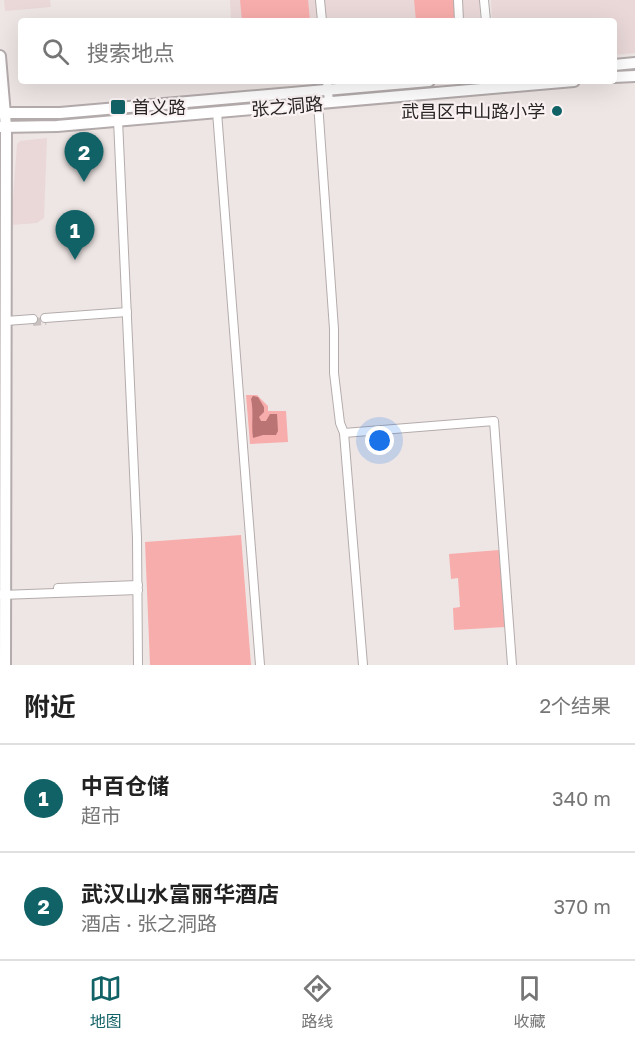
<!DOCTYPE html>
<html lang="zh">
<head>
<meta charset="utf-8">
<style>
	body { margin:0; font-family:"Golos Text","Noto Sans SC",sans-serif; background:#f6f6f6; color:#222 }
	.you { position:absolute; left:380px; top:441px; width:21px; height:21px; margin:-15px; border:4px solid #fff; border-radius:50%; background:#1a73e8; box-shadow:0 0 0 9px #1a73e833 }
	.badge { display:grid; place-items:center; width:39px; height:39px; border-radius:50%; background:#116266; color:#fff; font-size:20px; font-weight:700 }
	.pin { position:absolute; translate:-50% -50px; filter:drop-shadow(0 2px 3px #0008) }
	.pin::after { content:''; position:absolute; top:32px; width:21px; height:18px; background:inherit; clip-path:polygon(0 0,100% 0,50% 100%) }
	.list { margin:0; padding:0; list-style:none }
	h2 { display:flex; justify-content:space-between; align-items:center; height:78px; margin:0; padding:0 24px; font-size:26px }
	h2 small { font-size:20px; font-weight:400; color:#767676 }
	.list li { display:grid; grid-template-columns:39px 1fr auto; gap:18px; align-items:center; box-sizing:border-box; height:108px; padding:0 24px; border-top:2px solid #e0e0e0 }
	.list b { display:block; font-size:22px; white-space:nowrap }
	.list p { margin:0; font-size:20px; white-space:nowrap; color:#767676 }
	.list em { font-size:20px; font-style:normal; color:#767676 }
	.icon { flex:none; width:33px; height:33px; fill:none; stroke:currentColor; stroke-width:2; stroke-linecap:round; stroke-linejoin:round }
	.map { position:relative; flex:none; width:635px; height:665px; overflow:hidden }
	.search { position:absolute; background:#fff; box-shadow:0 6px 24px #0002; left:18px; right:18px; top:18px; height:66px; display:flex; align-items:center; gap:15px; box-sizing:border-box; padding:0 21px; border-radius:6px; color:#767676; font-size:22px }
	.sheet { height:294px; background:#fff }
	nav { display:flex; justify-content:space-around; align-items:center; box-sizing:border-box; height:84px; border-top:2px solid #e0e0e0; background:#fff; font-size:16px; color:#767676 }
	nav a { display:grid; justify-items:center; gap:3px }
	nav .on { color:#116266 }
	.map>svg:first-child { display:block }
	.built { fill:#e9d8d7 }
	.green { fill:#f7adac }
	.water { fill:#ba7474 }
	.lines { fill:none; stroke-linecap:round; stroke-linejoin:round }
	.minor-tunnel { stroke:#c7c0bf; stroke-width:8; stroke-dasharray:8 4; stroke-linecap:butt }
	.minor-casing { stroke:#b4acac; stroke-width:10 }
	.secondary-casing { stroke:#b4acac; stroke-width:14 }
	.minor { stroke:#fff; stroke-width:8 }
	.secondary { stroke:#fff; stroke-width:10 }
	.poi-dot { fill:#116266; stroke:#fbf3f3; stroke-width:2 }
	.labels { text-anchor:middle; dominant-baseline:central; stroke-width:4.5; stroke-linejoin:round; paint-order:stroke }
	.street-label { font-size:18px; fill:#292625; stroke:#fbf3f3 }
	.poi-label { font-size:18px; fill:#292625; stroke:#fbf3f3; text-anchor:start }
</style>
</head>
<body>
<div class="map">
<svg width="635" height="665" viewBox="0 0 635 665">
	<rect width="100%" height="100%" fill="#eee6e5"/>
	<g class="built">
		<path d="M4,0H50L51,7L5,11Z"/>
		<path d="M230,0H479L481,21H231Z"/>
		<path d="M491,0H635V53L614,55V21H492Z"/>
		<path d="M47,138L44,218L37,223L11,225L17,144L20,141Z"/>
	</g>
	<g class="green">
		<path d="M240,0H308L310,21H242Z"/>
		<path d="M414,0H454L455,21H416Z"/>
		<path d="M246,395H257L268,406V411H286L288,442L250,444Z"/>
		<path d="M241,535L251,665H150L145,542Z"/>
		<path d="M499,550L505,627L454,630L453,608L460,607L458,578L451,579L449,554Z"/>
	</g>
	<path class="water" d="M253,396L258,397L264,407V412L259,417L261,421H266L270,414H277L278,431L276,435H263L253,438C251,425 254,412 251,399Z"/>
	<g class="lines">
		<path class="minor-tunnel" d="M33,322L46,321"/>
		<g class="minor-casing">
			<g id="minor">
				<path d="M320,0L322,21"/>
				<path d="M458,0L459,21"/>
				<path d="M484,0L486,21"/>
				<path d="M327,81L329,102"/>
				<path d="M318,103L334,329V373L340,423L344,433L363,665"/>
				<path d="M217,112L260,665"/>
				<path d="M118,120L137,538L138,665"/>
				<path d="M45,318L127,312"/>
				<path d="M6,321L33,319"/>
				<path d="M344,433L494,421L512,665"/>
				<path d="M58,588L138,585"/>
				<path d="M1,595L138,590"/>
			</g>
		</g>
		<g class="secondary-casing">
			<g id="secondary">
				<path d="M0,56L6,127L5,665"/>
				<path d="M614,65L635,63"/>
				<path d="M614,77L635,76"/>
				<path d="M0,113H60L429,81"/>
				<path d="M0,127L57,126L574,81"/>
			</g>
		</g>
		<use href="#minor" class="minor"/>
		<use href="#secondary" class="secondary"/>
	</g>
	<g class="poi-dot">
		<rect x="110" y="99" width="16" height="16" rx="3"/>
		<circle cx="557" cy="111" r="6"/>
	</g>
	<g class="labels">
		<g class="street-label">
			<text transform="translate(287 106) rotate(-5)">张之洞路</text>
		</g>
		<g class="poi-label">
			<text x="132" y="107">首义路</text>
			<text x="545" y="111" text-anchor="end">武昌区中山路小学</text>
		</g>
	</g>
</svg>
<div class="you"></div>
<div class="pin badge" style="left:75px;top:260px">1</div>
<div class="pin badge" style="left:84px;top:182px">2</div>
<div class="search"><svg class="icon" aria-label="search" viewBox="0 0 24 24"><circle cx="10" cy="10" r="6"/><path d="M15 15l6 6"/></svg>搜索地点</div>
</div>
<section class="sheet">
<h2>附近<small>2个结果</small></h2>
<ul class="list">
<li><span class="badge">1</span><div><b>中百仓储</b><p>超市</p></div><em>340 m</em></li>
<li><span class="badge">2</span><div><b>武汉山水富丽华酒店</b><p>酒店 · 张之洞路</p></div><em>370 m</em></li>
</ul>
</section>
<nav>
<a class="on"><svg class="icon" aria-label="map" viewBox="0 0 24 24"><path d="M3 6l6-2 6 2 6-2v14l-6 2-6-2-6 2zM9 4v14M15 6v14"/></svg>地图</a>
<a><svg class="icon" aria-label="directions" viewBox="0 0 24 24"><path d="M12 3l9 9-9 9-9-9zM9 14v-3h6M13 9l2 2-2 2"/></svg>路线</a>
<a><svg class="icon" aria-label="saved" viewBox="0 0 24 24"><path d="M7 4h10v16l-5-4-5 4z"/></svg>收藏</a>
</nav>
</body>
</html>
